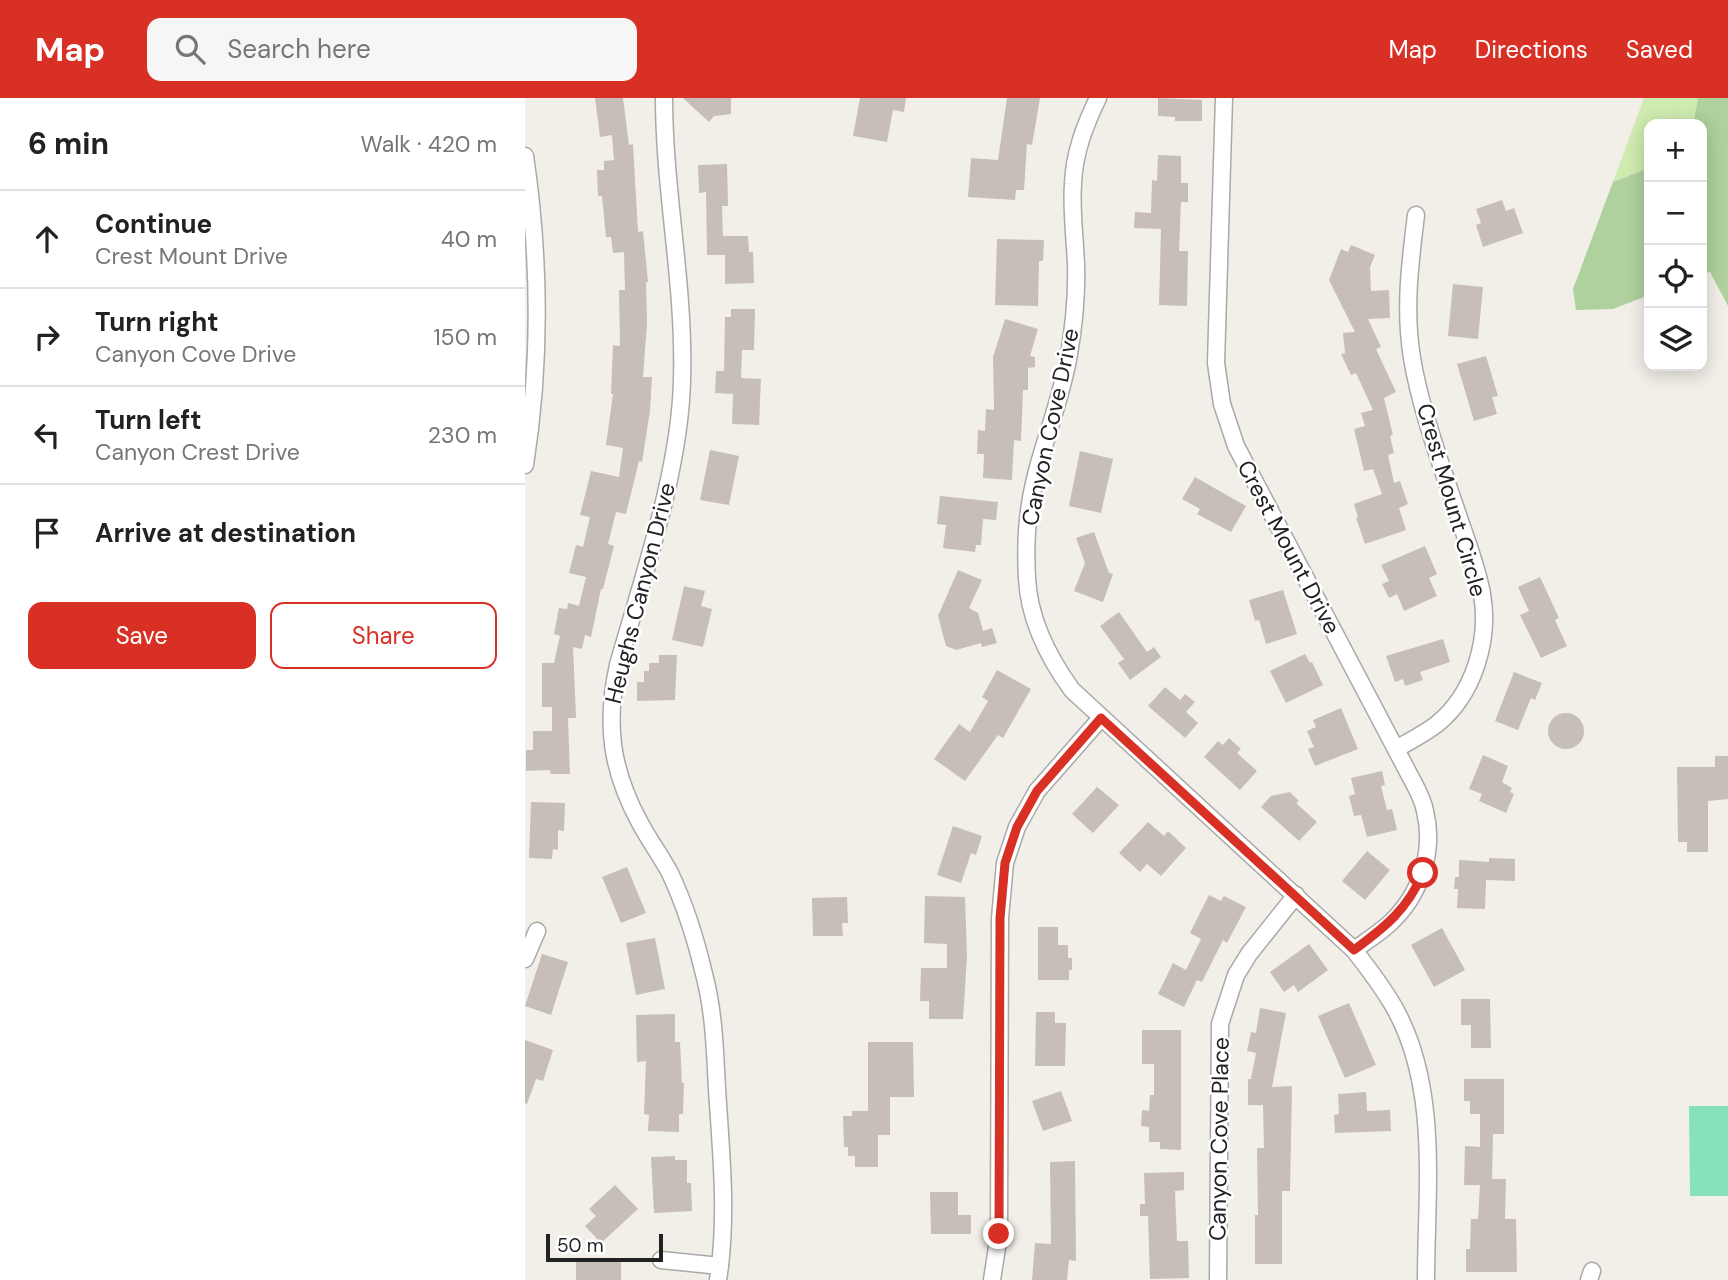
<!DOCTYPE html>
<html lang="en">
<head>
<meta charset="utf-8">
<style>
	body { margin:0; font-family:"DM Sans",sans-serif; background:#f6f6f6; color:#222 }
	.controls { position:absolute; right:21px; top:21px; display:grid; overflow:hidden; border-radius:14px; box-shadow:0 4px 18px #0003 }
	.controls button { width:63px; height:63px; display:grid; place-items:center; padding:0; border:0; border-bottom:2px solid #e0e0e0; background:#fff; color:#222; font:35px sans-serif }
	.scale { position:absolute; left:21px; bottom:18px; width:117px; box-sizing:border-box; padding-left:7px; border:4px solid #222; border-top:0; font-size:19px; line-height:24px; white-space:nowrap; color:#222; -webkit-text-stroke:5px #fff; paint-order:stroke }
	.stop { position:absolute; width:21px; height:21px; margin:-16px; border:5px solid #d93025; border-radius:50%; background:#fff }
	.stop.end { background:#d93025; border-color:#fff; box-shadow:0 2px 7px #0008 }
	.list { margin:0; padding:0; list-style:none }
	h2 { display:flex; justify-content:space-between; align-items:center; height:91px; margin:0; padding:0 28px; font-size:30px }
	h2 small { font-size:23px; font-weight:400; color:#767676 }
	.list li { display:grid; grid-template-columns:46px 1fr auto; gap:21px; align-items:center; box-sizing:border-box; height:98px; padding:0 28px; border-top:2px solid #e0e0e0 }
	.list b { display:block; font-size:26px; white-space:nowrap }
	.list p { margin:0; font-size:23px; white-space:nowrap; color:#767676 }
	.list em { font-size:23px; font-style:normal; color:#767676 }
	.actions { display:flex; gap:14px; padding:21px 28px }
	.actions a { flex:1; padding:16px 0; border:2px solid #d93025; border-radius:14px; text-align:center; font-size:24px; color:#d93025 }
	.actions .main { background:#d93025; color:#fff }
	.icon { flex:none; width:38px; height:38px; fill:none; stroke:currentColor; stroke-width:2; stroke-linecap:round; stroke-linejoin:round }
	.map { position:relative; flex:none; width:1203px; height:1182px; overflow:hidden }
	header { display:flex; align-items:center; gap:42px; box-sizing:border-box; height:98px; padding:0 35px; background:#d93025; color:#fff }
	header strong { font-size:33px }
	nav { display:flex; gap:38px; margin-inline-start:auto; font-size:24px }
	.search { width:490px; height:63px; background:#f6f6f6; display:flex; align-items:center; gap:18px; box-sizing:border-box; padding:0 24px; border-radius:14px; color:#767676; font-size:26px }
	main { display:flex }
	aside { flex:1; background:#fff }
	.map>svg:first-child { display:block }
	.grass { fill:#cfebaf }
	.forest { fill:#aed19d }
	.pitch { fill:#87e1bb }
	.building { fill:#c7beb8 }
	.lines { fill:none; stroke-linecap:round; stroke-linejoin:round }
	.minor-casing { stroke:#a9a9a9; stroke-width:19 }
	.minor { stroke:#fff; stroke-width:16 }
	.route { stroke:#d93025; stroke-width:9 }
	.labels { text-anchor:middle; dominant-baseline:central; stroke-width:5; stroke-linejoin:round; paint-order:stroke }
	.street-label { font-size:23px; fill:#222; stroke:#fff }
</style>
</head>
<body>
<header>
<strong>Map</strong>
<div class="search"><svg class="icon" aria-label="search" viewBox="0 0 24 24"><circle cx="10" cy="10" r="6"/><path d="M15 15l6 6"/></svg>Search here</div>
<nav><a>Map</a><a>Directions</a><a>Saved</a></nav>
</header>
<main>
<aside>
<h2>6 min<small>Walk · 420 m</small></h2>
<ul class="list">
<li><svg class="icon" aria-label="ahead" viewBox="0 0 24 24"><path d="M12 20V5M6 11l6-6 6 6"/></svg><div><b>Continue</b><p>Crest Mount Drive</p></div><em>40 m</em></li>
<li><svg class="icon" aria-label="right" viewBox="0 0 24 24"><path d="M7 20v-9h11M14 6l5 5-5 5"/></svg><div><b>Turn right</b><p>Canyon Cove Drive</p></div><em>150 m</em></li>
<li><svg class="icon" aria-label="left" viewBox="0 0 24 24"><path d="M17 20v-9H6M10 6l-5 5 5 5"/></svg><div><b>Turn left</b><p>Canyon Crest Drive</p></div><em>230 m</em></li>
<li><svg class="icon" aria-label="arrive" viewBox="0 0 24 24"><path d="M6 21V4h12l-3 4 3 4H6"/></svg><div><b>Arrive at destination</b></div></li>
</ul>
<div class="actions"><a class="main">Save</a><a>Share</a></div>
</aside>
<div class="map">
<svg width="1203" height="1182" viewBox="0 0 1203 1182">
	<rect width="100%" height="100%" fill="#f2efe9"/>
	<path class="grass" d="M1119,0H1173L1168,26H1124V70L1088,84Z"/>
	<g class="forest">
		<path d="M1173,0H1203V208L1185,174L1177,176V26H1168Z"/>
		<path d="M1124,70V197L1088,211L1051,212L1048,191L1088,84Z"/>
	</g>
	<path class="pitch" d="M1164,1008H1203V1098H1165Z"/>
	<g class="building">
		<path d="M70,0H98L104,47L108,46L113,134L118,133L123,184H121L122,226L118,279H127L125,313L117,364L114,363L101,416L91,414L83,446L89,448L78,491H76L66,539L60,537L57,551L48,549L51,620H43L45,676H26L25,672L1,673V652H8V633H27V609H17V565H29L35,538L29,536L34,510L42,511L43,505L54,508L61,479L44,475L51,447L58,449L65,419L55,417L66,373L94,379L98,350L81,347L88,296H86L88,247L95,248L94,192H100L99,154L88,155L86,139H81L77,98H73L72,72H79V63L89,62L87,37L75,39Z"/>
		<path d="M158,0H206V16L189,18L184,24Z"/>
		<path d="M335,0H381L379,14L368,12L362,44L328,38Z"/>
		<path d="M482,0H515L507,47L502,46L499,92H491L490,102L443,99L446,60L473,62Z"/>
		<path d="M633,0L677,2V23H650V19L633,18Z"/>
		<path d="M633,57L656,58V85H663V104H656L654,153H663L662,208L634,207L636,131L609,130L610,114L626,115L627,82L632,83Z"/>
		<path d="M202,66L203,108H197L198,138H223L224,154H228L229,185L200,186V157H182L181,94L174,95L173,67Z"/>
		<path d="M977,102L981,113L989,110L998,135L958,149L951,127L956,125L951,111Z"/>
		<path d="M472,141L519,142L518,163H514L513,208L470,207Z"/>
		<path d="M826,147L850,157L845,169L846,193L864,192L865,220L843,221L856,249L851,251L871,294L859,300L868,337L865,338L869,355L863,357L869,385L875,383L883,406L874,410L881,432L840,446L831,420L833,419L829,406L857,396L848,371L839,373L829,331L840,328L836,315L848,312L831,275L826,277L816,256L820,255L818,235L830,234L804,182L816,151L823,154Z"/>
		<path d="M928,186L958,189L953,241L923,238Z"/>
		<path d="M206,211H230L229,252H217L216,280L236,281L234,327L207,326L208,296L190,295L191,273H199L200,219H206Z"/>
		<path d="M480,221L513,231L505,258L510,259V269L503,270V292H498L496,343L489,342L487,382L458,380L459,356H452L453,332L460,333L461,311L469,312L468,259Z"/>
		<path d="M961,258L973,298L967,299L972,316L949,323L932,266Z"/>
		<path d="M185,352L214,358L204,407L175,402Z"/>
		<path d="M555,353L588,361L576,415L544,408Z"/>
		<path d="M670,379L721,408L706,434L672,416L675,411L657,401Z"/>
		<path d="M415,398L473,404L471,422L458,421L456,447H451L450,454L418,450L421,427L412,426Z"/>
		<path d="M569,434L584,475L588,476L578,504L549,493L560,465L551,440Z"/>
		<path d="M900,448L912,476L904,480L912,498L879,513L872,496L864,500L857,486L864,483L856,467Z"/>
		<path d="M433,472L457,482L444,510L453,515L458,533L467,530L472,545L457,549L456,545L431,552L421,548L413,518Z"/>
		<path d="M1015,479L1034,520L1030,522L1042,548L1016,560L995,517L1004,513L993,489Z"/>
		<path d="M159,488L180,493L176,508L187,511L178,549L147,542Z"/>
		<path d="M758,492L772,536L741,546L734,522L730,523L724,502Z"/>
		<path d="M594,514L622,554L629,549L636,559L605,582L593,565L599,561L575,528Z"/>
		<path d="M918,541L925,564L895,574L898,582L880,588L878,581L870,584L861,558Z"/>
		<path d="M780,556L785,565L787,564L798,587L761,605L745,573Z"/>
		<path d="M134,557H152L150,602L112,603V584H119V573H124V565H134Z"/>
		<path d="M472,572L506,591L478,640L473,637L440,683L409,661L434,626L445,634L463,603L457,599Z"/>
		<path d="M989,574L1017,585L1010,602L1006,600L993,632L970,623Z"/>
		<path d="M640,589L655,602L660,596L670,604L661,614L673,625L660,640L623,608Z"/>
		<path d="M816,610L833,651L790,668L783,651L789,649L782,633L791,629L788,622Z"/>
		<circle cx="1041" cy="633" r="18"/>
		<path d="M704,640L716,651L712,655L732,673L715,692L679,659L693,643L698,647Z"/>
		<path d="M958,657L983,668L977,684L987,690L985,694L989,696L981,715L954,703L957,696L944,691Z"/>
		<path d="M1190,658H1203V701L1183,703V754H1162V744H1153L1152,669H1190Z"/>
		<path d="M857,673L860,687L856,688L862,712L867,711L872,732L842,739L836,717L829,718L824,698L830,696L826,680Z"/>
		<path d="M572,689L594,707L568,735L547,716Z"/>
		<path d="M765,694L774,703L771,705L792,724L774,743L736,709L746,698Z"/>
		<path d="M6,704L40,705L39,733L33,732V752L28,751L27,761L4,760Z"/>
		<path d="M623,724L639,738L643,733L661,750L636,778L622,766L615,774L594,755Z"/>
		<path d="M428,728L457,738L451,757L446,755L436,785L412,777Z"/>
		<path d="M842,753L865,772L840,802L817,783Z"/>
		<path d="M964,760L990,761V783L961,782L960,811L932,810L933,791H929L930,779H934V762L964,764Z"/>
		<path d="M102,769L121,815L96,825L77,779Z"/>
		<path d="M684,797L696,803L699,798L721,809L702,845L698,842L677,884L672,882L659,909L633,896L648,865L661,872L676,841L665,835Z"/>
		<path d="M400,798L440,799L442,859L438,921H404V903H395L396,870H422V846L399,845Z"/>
		<path d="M322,799L323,825H317L318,838H288L287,800Z"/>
		<path d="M513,829H533V847H543V860H547V872H544V882H513Z"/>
		<path d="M917,830L940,872L909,889L886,847Z"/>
		<path d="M130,840L140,891L111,897L101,845Z"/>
		<path d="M784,846L803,872L773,894L769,887L759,894L745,874Z"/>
		<path d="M17,856L43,864L26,917L0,908Z"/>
		<path d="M936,901H965L966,950H946V927H936Z"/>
		<path d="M824,905L851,967L820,980L793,918Z"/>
		<path d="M735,910L761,915L747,989L767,988L765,1093H757V1166H730V1117H733L732,1050H739L738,1007H723V981H726L731,955L722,953L726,934L731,935Z"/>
		<path d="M511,914H530V925H541L540,968H510Z"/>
		<path d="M150,916V944H155L157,985H159L158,1016H154V1034L123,1033L124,1017L119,1016L121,963L112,964L111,917Z"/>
		<path d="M617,932H656V1052L635,1051V1044H624V1029L616,1028L617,1012L624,1013L625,997H629V966H617Z"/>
		<path d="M0,942L28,952L18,983L11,981L2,1006L0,1005Z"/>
		<path d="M343,944H388L389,999H365V1037H353V1069H330V1058H323V1049H319L318,1018H327V1013H343Z"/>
		<path d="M939,981H979V1036H968L967,1081H981L980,1121H991L992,1174H941V1151H945L946,1121H953L955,1087H939L940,1048L955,1049V1016H945V1003H939Z"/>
		<path d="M536,993L547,1023L518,1033L507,1003Z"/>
		<path d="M841,994L842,1013L865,1012L866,1033L810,1035L809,1017L814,1016L813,996Z"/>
		<path d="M150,1058V1062H162V1085H166L167,1113L129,1115L126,1059Z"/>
		<path d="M550,1063L551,1163L544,1162L542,1182H507L510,1145L526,1146L525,1064Z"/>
		<path d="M659,1074V1092L650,1093L652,1143H663L664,1180L625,1181L623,1118H615V1106H620L619,1075Z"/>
		<path d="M90,1087L113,1111L76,1145L60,1128L71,1118L64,1111Z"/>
		<path d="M405,1094H433V1117H446V1136H406Z"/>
		<path d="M51,1163L96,1164V1182H51Z"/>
	</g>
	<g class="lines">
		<g class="minor-casing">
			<g id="minor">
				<path d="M139,0C139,94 160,187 157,282C155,373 118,478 93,567C80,626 86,672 115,725C124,742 136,758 145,775C160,807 171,842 179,876C189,913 190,953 192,991C196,1054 203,1119 193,1182"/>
				<path d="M573,0C560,27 549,55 548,86C546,112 550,140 551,166C552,196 549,227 544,256C535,312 508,365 503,422C501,440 501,461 502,480C504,522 523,559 547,592L829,852C843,870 857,888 869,909C915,990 901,1093 901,1182"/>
				<path d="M699,0L691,265L697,306L711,348L885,678C891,689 898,701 900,713C910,754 895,798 864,826C853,836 840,844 829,852"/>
				<path d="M0,58C15,160 16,265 0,367"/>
				<path d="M871,651C885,643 899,636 912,626C949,596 965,542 957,496C952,468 941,441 932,414C916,367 895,309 887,260C879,211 885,166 891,117"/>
				<path d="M0,861L12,833"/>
				<path d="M136,1162L195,1168"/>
				<path d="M467,1182L474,1136L475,820L480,765L492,729L512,693L576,620"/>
				<path d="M693,1182L695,926L711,877L724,856L771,797"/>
				<path d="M1064,1182L1067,1173"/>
			</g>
		</g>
		<use href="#minor" class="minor"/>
	</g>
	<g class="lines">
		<path class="route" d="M474,1136L475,820L480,765L492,729L512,693L576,620L829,852C860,829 882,812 898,775"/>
	</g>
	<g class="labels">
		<g class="street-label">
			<text transform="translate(525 329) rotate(-78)">Canyon Cove Drive</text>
			<text transform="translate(927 402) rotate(74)">Crest Mount Circle</text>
			<text transform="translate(764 449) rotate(62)">Crest Mount Drive</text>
			<text transform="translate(115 495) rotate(-76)">Heughs Canyon Drive</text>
			<text transform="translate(694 1041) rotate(-89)">Canyon Cove Place</text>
		</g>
	</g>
</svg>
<div class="controls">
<button>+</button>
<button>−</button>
<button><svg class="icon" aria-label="locate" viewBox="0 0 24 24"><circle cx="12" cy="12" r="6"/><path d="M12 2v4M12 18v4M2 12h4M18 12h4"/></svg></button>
<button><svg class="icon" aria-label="layers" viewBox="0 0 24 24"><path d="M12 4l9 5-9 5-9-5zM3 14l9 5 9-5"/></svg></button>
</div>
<div class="scale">50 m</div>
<div class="stop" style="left:898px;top:775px"></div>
<div class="stop end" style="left:474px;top:1136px"></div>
</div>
</main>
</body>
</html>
